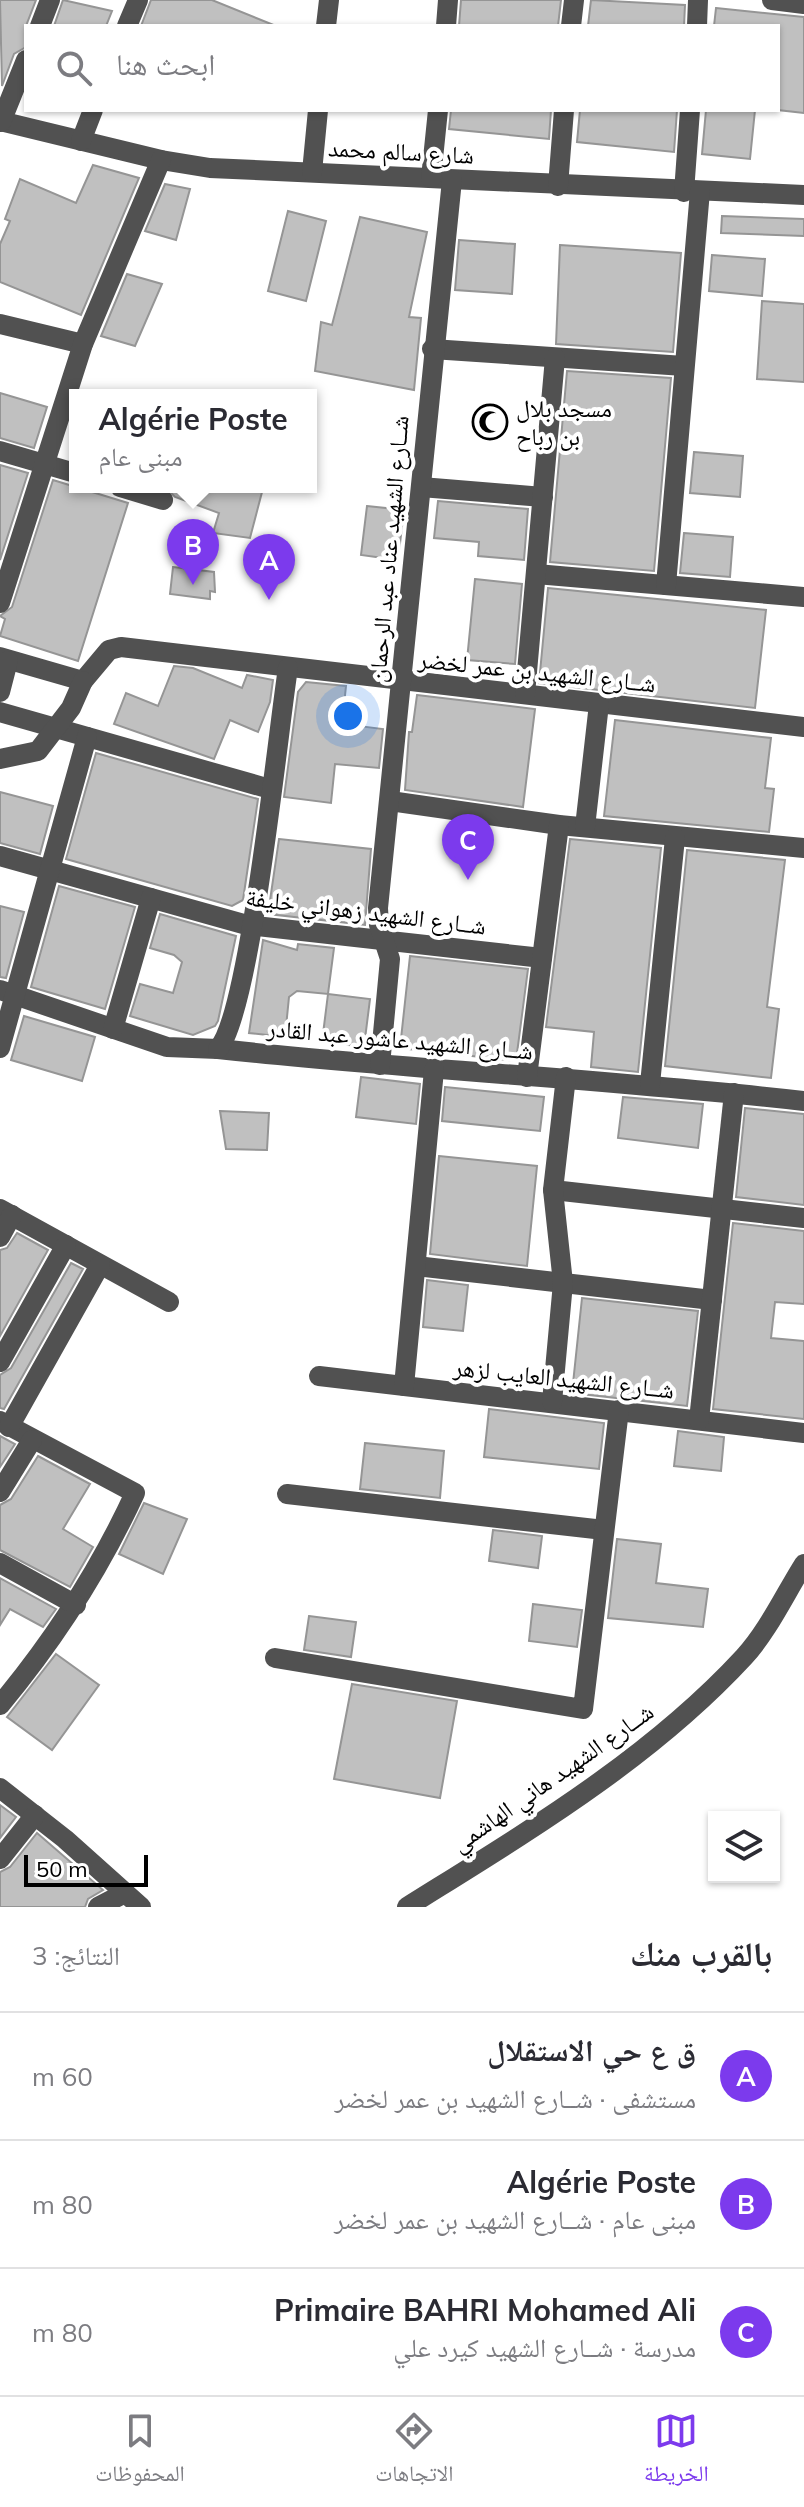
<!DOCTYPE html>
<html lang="ar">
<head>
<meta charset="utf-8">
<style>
	body { margin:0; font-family:Mulish,"Noto Naskh Arabic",sans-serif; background:#f2f2f3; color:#2b2b33; direction:rtl }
	.controls { position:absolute; right:24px; bottom:24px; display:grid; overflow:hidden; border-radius:0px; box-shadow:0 2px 6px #0004 }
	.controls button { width:72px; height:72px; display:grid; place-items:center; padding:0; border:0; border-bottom:2px solid #e1e1e2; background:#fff; color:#2b2b33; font:40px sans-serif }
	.scale { position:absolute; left:24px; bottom:20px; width:124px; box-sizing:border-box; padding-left:8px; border:4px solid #000; border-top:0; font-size:22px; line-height:28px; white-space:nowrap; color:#000; -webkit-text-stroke:6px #fff; paint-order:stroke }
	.you { position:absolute; left:348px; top:716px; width:28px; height:28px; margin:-20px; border:6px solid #fff; border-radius:50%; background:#1a73e8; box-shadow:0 0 0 12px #1a73e833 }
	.badge { display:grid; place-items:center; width:52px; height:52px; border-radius:50%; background:#7c3aed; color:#fff; font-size:26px; font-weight:700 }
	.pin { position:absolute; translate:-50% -66px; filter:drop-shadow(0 2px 4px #0008) }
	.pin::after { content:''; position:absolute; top:42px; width:28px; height:24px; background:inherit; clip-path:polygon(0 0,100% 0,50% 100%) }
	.popup { position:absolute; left:69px; top:389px; width:248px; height:104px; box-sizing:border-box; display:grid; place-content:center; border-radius:0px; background:#fff; filter:drop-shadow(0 2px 6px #0005); font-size:26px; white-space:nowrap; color:#7c7c81 }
	.popup b { font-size:30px; color:#2b2b33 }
	.popup::after { content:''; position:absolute; left:50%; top:100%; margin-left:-16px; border:16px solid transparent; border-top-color:#fff }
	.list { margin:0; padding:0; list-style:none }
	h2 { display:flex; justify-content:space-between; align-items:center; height:104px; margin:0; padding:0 32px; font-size:34px }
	h2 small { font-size:26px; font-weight:400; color:#7c7c81 }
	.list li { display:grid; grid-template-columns:52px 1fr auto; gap:24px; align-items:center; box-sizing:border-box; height:128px; padding:0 32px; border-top:2px solid #e1e1e2 }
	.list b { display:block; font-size:30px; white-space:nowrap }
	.list p { margin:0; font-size:26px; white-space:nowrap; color:#7c7c81 }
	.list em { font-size:26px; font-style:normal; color:#7c7c81 }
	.icon { flex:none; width:44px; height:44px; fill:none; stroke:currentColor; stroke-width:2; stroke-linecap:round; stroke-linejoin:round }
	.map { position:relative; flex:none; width:804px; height:1907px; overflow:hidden; direction:ltr }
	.search { position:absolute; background:#fff; box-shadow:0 2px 6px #0004; left:24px; right:24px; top:24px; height:88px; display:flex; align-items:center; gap:20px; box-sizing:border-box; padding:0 28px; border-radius:0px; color:#7c7c81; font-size:30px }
	.sheet { height:488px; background:#fff }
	nav { display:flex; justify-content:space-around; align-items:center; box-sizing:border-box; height:112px; border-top:2px solid #e1e1e2; background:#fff; font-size:22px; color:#7c7c81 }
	nav a { display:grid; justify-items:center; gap:4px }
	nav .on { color:#7c3aed }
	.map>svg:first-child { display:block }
	.building { fill:#c0c0c0; stroke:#959595; stroke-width:2 }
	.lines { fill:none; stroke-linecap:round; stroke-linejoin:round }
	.minor { stroke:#515151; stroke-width:20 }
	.labels { text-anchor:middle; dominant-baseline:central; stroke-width:8; stroke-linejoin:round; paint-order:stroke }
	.street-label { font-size:24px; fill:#000; stroke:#fff }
	.poi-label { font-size:24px; fill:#000; stroke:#fff; text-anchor:start }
</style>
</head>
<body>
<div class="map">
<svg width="804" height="1907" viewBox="0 0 804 1907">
	<rect width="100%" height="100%" fill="#fff"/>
	<g class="building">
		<path d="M0,0H36L26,26V47L14,54L2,86Z"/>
		<path d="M63,0L112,11L106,26H54Z"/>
		<path d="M151,0H212L276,26H141Z"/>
		<path d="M461,0H561L558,26H459Z"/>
		<path d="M591,0L685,5L684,26H588Z"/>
		<path d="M716,8L804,17V113L778,110V26H714Z"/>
		<path d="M451,110H551L549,139L449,129Z"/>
		<path d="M580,110H677L674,152L577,142Z"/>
		<path d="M706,110H755L750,159L702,154Z"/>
		<path d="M93,165L139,178L81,315L0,282V244L10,221L5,219L20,179L76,203Z"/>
		<path d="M165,184L190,189L176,240L145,231Z"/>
		<path d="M288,211L326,221L306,301L268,291Z"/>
		<path d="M722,216L804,219V236L721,233Z"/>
		<path d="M360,217L427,232L409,317L421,318L414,390L315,371L321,322L332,325Z"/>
		<path d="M459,240L515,244L512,294L455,290Z"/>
		<path d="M560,245L681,253L673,352L556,344Z"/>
		<path d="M712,255L765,259L762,296L709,291Z"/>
		<path d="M127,274L162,284L135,346L101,336Z"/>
		<path d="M762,301L804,304V382L757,379Z"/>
		<path d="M567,371L671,378L654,571L550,562Z"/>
		<path d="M0,393L47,407L34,448L0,438Z"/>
		<path d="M694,452L743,456L740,497L690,493Z"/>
		<path d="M0,465L28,473L0,560Z"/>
		<path d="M53,480L128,503L78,661L0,636L5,619L0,616L12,607Z"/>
		<path d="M165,487H216L262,492L250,538L213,533L219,513L175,497Z"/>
		<path d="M438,501L528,509L524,560L478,556L479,542L434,538Z"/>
		<path d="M367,506L404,510L398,560L361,555Z"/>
		<path d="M684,533L733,537L730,577L680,573Z"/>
		<path d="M173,567L214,572L215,592L210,591V599L170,594Z"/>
		<path d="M475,579L522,584L515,664L467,660Z"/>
		<path d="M548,588L766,610L755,708L539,683Z"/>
		<path d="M174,666L193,668L242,688L247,675L273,680L270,702L258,732L230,720L214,759L114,724L126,693L158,706Z"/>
		<path d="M306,682L346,686L342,724L383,729L379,768L335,764L331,803L284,797L298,692Z"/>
		<path d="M417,695L535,709L523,807L405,790L409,732H412Z"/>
		<path d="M615,720L771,738L765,788L774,789L769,832L604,816Z"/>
		<path d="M96,753L258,799L243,900L232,906L66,859Z"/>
		<path d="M0,792L53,806L40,854L0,843Z"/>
		<path d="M279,839L371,849L365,925L268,914Z"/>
		<path d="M570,839L661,848L638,1072L591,1067L594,1032L546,1027Z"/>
		<path d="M687,850L785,860L767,1007L779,1009L771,1078L665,1066Z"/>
		<path d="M59,886L135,907L105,1009L31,987Z"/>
		<path d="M0,906L24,912L6,978L0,977Z"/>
		<path d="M160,914L236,936L218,1021L215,1026L193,1035L130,1016L140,984L173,993L182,962L174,955L150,948Z"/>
		<path d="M263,940L297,950L298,944L334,948L328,994L297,991L289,997L285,1037L249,1033Z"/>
		<path d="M410,956L528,969L516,1061L400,1048Z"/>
		<path d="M328,994L370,999L364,1047L322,1042Z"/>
		<path d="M24,1016L95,1037L82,1081L11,1060Z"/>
		<path d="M361,1077L420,1084L416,1124L356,1117Z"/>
		<path d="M445,1087L544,1097L540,1131L442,1121Z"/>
		<path d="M623,1097L703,1104L698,1148L618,1138Z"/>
		<path d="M745,1108L804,1114V1205L736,1197Z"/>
		<path d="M220,1111L269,1113L267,1150L226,1149Z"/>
		<path d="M439,1156L537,1166L527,1266L430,1254Z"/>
		<path d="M733,1223L804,1231V1304L775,1302L771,1338L804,1341V1419L713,1409Z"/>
		<path d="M17,1233L48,1250L0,1336V1250L7,1248Z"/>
		<path d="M71,1263L83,1269L4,1409L0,1408V1375L11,1368Z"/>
		<path d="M427,1280L468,1285L463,1331L423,1327Z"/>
		<path d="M582,1298L698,1311L687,1406L572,1393Z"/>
		<path d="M489,1409L604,1423L599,1469L484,1457Z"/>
		<path d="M678,1431L724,1437L721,1471L674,1466Z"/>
		<path d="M0,1436L15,1444L0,1467Z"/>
		<path d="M365,1443L444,1451L440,1498L360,1489Z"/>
		<path d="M38,1456L90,1484L63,1529L93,1547L70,1587L0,1550V1505L11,1499Z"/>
		<path d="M144,1503L187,1519L163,1574L119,1554Z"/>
		<path d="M493,1530L542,1536L538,1568L489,1561Z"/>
		<path d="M617,1539L661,1544L656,1583L708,1589L703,1627L608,1618Z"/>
		<path d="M0,1578L56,1609L43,1627L10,1609L0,1625Z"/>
		<path d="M533,1604L582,1610L577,1647L529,1641Z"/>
		<path d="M309,1616L356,1622L351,1657L304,1650Z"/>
		<path d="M56,1654L99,1685L52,1750L7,1717Z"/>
		<path d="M352,1684L457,1701L440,1798L334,1779Z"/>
		<path d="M0,1805L16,1817L0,1838Z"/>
		<path d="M37,1833L103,1890L88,1899L85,1907H0V1872L10,1867Z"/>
	</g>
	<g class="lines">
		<g class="minor">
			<path d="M772,0L804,4"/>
			<path d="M40,26L50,0"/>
			<path d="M127,26L138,0"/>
			<path d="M326,26L329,0"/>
			<path d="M446,26L448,0"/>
			<path d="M571,26L574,0"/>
			<path d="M697,26L698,0"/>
			<path d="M0,121L161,160L210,168L804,195"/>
			<path d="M1,122L26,60"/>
			<path d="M81,141L93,110"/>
			<path d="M312,172L318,110"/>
			<path d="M431,178L438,110"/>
			<path d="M558,186L564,110"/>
			<path d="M684,192L690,110"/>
			<path d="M0,324L83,344"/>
			<path d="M432,349L684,366"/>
			<path d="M0,451L75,473"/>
			<path d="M120,487L163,500"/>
			<path d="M421,487L543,497"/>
			<path d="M536,574L804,597"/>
			<path d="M666,585L700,191"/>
			<path d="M0,603L83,344L161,160"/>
			<path d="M0,657L83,681L109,650L121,647L804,727"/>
			<path d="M0,692L8,661"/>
			<path d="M525,694L555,358"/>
			<path d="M0,712L270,789"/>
			<path d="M0,759L38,751L71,708L83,681"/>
			<path d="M390,801L559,825L804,848"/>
			<path d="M585,827L599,704"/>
			<path d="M0,856L247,925L542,958"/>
			<path d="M0,990L167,1047L218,1049C413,1070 609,1079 804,1101"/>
			<path d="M113,1029L151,898"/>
			<path d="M0,1048L87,737"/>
			<path d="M218,1049C250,1014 278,731 288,668"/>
			<path d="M380,1065L390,959L379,925L378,908L452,180"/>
			<path d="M527,1077L559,825"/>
			<path d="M650,1084L675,838"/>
			<path d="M553,1190L804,1218"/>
			<path d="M0,1209L169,1302"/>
			<path d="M0,1237L12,1215"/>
			<path d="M416,1266L712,1300"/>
			<path d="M0,1362L66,1245"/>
			<path d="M319,1376L804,1433"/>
			<path d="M404,1386L434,1070"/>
			<path d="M552,1402L563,1283L553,1190L566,1077"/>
			<path d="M699,1420L734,1093"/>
			<path d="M0,1421L135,1493C99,1571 55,1639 0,1705"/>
			<path d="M9,1427L100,1265"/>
			<path d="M0,1492L32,1440"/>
			<path d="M287,1494L604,1530"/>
			<path d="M0,1563L76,1605"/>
			<path d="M275,1658L583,1709L619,1410"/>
			<path d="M0,1788L65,1839L141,1907"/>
			<path d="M0,1859L35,1815"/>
			<path d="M98,1907L125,1893"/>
			<path d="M407,1907C525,1833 649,1760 744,1657C768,1631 785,1594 804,1564"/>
		</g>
	</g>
	<defs>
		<g id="mosque-ring" transform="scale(1.8)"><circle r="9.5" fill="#fff" stroke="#000" stroke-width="1.5"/><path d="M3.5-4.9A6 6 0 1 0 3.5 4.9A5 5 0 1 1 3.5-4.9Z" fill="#000"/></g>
	</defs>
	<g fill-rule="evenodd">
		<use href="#mosque-ring" x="490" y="422"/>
	</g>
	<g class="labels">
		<g class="street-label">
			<text transform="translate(401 151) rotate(3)">شارع سالم محمد</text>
			<text transform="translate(388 549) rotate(-85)">شــارع الشهيد عناد عبد الرحمان</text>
			<text transform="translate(537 671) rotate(6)">شــارع الشهيد بن عمر لخضر</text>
			<text transform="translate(366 911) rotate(7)">شــارع الشهيد زهواني خليفة</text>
			<text transform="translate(400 1039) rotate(5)">شــارع الشهيد عاشور عبد القادر</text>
			<text transform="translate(564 1378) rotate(6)">شــارع الشهيد العايب لزهر</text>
			<text transform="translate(552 1777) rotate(-35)">شــارع الشهيد هاني الهاشمي</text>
		</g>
		<g class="poi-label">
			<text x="516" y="408">مسجد بلال<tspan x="516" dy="28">بن رباح</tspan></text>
		</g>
	</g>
</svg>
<div class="controls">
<button><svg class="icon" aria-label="layers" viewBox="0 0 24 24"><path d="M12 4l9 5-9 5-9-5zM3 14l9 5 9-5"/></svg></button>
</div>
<div class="scale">50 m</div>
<div class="you"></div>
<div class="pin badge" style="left:269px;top:600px">A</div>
<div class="pin badge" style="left:193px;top:585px">B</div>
<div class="popup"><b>Algérie Poste</b>مبنى عام</div>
<div class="pin badge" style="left:468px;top:880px">C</div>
<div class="search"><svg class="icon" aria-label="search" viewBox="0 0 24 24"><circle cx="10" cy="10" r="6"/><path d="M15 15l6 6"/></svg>ابحث هنا</div>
</div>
<section class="sheet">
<h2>بالقرب منك<small>النتائج: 3</small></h2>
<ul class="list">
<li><span class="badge">A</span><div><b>ق ع حي الاستقلال</b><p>مستشفى · شــارع الشهيد بن عمر لخضر</p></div><em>60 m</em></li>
<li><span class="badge">B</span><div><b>Algérie Poste</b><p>مبنى عام · شــارع الشهيد بن عمر لخضر</p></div><em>80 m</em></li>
<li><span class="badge">C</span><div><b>Primaire BAHRI Mohamed Ali</b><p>مدرسة · شــارع الشهيد كيرد علي</p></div><em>80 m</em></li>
</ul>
</section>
<nav>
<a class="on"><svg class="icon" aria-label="map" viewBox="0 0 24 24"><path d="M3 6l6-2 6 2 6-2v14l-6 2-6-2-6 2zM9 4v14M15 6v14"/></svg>الخريطة</a>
<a><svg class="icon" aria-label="directions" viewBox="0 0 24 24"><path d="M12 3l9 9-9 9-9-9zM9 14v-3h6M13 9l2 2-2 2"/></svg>الاتجاهات</a>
<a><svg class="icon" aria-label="saved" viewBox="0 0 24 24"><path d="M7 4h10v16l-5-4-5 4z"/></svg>المحفوظات</a>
</nav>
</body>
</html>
